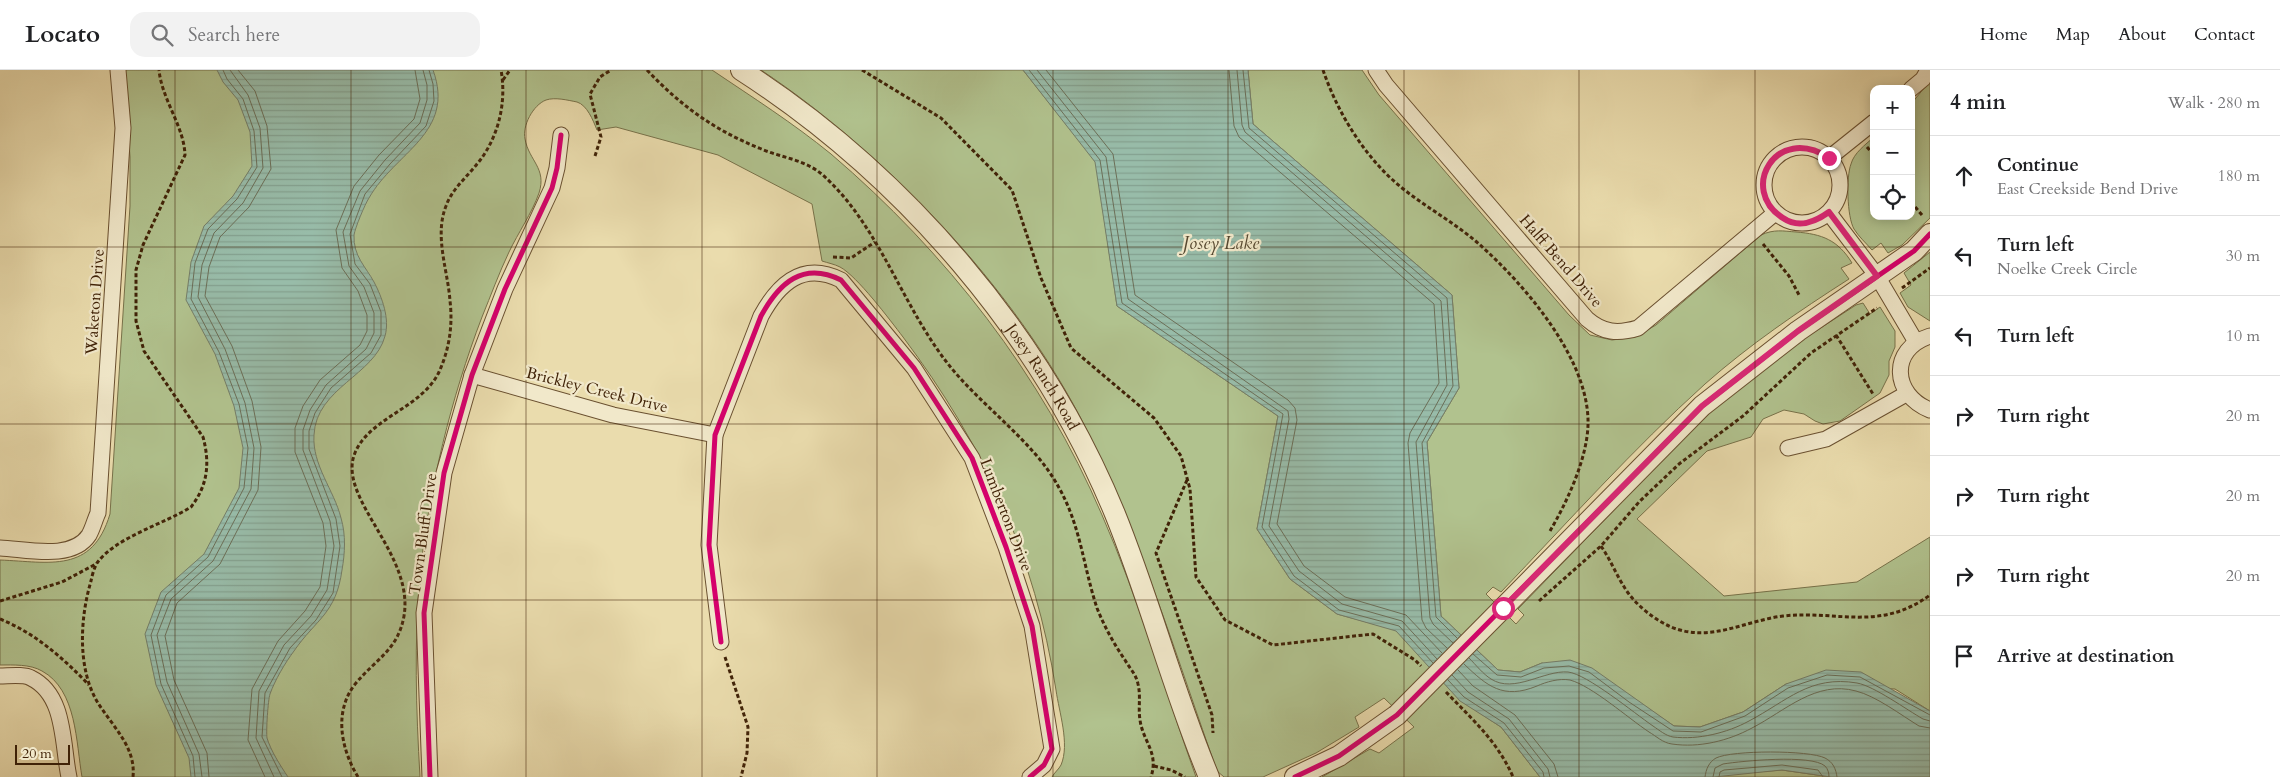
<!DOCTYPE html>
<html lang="en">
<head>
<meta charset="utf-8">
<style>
	body { margin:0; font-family:Cardo,serif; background:#f2f2f2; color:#202124 }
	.controls { position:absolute; right:15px; top:15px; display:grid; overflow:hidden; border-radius:10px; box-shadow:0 2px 12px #0003 }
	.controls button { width:45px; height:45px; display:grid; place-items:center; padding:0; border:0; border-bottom:1px solid #e0e0e0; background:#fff; color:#202124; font:25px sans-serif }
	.scale { position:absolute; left:15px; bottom:12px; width:55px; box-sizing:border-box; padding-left:5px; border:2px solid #402207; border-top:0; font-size:14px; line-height:18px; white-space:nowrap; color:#402207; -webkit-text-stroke:4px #f1e8ca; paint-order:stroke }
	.stop { position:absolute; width:15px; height:15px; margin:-11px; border:4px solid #db2777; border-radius:50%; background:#fff }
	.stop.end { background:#db2777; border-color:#fff; box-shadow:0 1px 5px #0008 }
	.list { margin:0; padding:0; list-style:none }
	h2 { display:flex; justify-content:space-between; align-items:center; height:65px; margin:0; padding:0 20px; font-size:21px }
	h2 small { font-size:16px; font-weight:400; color:#757577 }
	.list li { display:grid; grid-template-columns:32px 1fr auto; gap:15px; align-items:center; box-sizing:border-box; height:80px; padding:0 20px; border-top:1px solid #e0e0e0 }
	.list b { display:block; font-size:19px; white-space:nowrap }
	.list p { margin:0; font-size:16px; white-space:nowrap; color:#757577 }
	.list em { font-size:16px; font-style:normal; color:#757577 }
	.icon { flex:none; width:28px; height:28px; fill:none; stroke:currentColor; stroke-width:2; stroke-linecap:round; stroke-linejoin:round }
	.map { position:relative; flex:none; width:1930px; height:707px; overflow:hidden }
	header { display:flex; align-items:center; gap:30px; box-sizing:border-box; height:70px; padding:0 25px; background:#fff; border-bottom:1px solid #e0e0e0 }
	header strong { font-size:24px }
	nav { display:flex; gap:28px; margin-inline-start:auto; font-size:18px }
	.search { width:350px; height:45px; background:#f2f2f2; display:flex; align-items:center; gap:12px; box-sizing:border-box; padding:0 18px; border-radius:15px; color:#757577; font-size:19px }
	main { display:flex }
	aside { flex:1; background:#fff }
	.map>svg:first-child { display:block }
	.grass { fill:#b1c28e; stroke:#78724a }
	.water { fill:url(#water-rules); stroke:#757e68 }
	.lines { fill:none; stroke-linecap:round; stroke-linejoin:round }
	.shore { stroke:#6c6f58; stroke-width:1 }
	.minor-casing { stroke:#6a5030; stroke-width:17 }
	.tertiary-casing { stroke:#6a5030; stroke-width:22 }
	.path { stroke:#402207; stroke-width:3; stroke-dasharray:4 2.5; stroke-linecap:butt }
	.minor { stroke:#f1e8ca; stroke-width:15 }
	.tertiary { stroke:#f1e8ca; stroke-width:20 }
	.tertiary-bridge-casing { stroke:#6a5030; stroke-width:22; stroke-linecap:butt }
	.tertiary-bridge { stroke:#f1e8ca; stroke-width:20 }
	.cycleway-casing { stroke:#f1e8ca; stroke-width:8 }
	.cycleway { stroke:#d6006c; stroke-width:5 }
	.route { stroke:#db2777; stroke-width:6 }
	.grid { fill:none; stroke:#402207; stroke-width:1; stroke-opacity:0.55 }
	.labels { text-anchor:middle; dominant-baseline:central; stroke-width:4.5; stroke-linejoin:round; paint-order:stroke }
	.street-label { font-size:16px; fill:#402207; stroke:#f1e8ca }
	.water-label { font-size:18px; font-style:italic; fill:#564830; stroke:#f1e8ca }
</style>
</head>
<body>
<header>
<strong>Locato</strong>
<div class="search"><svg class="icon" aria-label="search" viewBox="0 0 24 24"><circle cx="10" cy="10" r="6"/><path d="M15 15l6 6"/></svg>Search here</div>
<nav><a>Home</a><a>Map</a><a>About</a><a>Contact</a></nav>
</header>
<main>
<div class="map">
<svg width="1930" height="707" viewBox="0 0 1930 707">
	<defs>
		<pattern id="water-rules" width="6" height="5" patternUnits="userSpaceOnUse" patternTransform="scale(1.25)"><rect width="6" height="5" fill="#98bca9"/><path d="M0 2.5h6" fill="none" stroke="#84a190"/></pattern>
	</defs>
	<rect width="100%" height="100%" fill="#eadcad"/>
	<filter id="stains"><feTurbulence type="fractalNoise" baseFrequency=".004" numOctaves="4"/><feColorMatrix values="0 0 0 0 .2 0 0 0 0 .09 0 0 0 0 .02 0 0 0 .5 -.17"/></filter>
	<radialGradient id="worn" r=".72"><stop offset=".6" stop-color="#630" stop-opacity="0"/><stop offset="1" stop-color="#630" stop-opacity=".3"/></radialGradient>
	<g class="grass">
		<path d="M124,0H712C752,27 793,53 831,84C946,182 1042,305 1102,445C1139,530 1165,620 1196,707H1052C1054,703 1059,699 1061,695C1070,674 1059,642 1056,620C1035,486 984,375 903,267C890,250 857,206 840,197C834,194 828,193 822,191L812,134L718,85L616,57L597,60C593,50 587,35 577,32C567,30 555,27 546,30C533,35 522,56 525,69C529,91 547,98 539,123C532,143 518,163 509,182C499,203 491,225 482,247C451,328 429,418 420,504C414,572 416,639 420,707H82C76,673 77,620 42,601C30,594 13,595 0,595V490C50,492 92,504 110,444L130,136V87Z"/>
		<path d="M761,0H1023L1096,92L1117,236L1278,346L1257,459L1290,509L1337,544L1396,560L1460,630L1501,657L1540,707H1322L1370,679L1379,683L1414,657L1384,628L1355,647L1359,657L1316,683L1263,707H1224L1217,701C1178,591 1144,480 1094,375C1027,231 893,88 761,0Z"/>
		<path d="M1248,0H1362L1379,25L1569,245L1590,265L1612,270L1635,267L1656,255L1761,165C1774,159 1783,161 1796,162C1822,164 1838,170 1852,193L1841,198L1849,209C1799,241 1749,275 1705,314C1633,379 1568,452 1501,522L1493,517L1486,524L1516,554L1524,545L1518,539L1686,366L1733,321L1782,283L1856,235L1863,233L1870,244L1880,237L1895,261V277L1889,291V305L1880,323L1840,351L1823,354L1815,351L1804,344L1784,340L1763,349L1751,367L1707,381L1637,449L1724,526L1857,512L1930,467V641L1895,619L1786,614L1743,642L1700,657L1674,656L1632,628L1542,593L1520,602L1498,600L1441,546L1427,372L1459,318L1452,225L1253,54Z"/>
		<path d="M1930,11V148L1902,175L1888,183L1881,173L1872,180C1866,173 1859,167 1854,159C1847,147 1846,107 1851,94C1854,83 1865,75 1874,67V146H1911V34Z"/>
		<path d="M1930,182V251L1908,237L1900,223L1911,215L1904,203Z"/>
		<path d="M1782,700L1831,707H1714L1718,705Z"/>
	</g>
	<g class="water">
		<path d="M217,0H433C456,63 395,82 369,128C365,134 355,158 354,165C353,186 366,197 374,212C382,227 390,249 385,266C375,305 316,318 314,365C312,395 334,420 341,448C346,465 345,483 342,500C336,544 316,549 294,581C285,593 275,610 270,624C268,630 266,661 267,668C271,681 280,695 288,707H191L189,688L156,615L145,564L161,522L204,484L239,418L243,378L234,336L215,284L186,230L191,192L204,156L233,126L252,96L250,62L238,30L223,12Z"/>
		<path d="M1023,0H1248L1253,54L1452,225L1459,318L1427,372L1441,546L1498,600L1520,602L1542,593L1570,590L1592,598L1674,656L1700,657L1743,642L1786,614L1826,600L1861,602L1930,641V707H1831L1782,700L1714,707H1540L1501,657L1460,631L1396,561L1337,544L1290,509L1257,459L1278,346L1117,236L1095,92Z"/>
	</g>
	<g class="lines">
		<g class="shore">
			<path d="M1029,0L1100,90L1122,233L1283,344L1262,457L1294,506L1339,540L1399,556L1433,593"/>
			<path d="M1037,0L1106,87L1128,229L1288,341L1289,349L1269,456L1299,501L1342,534L1402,551L1437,589"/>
			<path d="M1046,0L1113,84L1135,225L1288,330L1295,338L1297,350L1277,454L1304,496L1345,527L1406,545L1442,583"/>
			<path d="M1229,0L1234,56L1239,67L1434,234L1439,313L1410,363L1408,373L1422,550L1426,558L1447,578"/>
			<path d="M1237,0L1242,55L1245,62L1441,231L1447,315L1416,372L1430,548L1433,554L1453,573"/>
			<path d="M1243,0L1249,58L1447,228L1453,316L1422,373L1436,547L1457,568"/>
			<path d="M1473,584L1497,605L1521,607L1544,598L1569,596L1589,602L1629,632L1673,661L1701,662L1745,646L1788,618L1827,605L1860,607L1930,645"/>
			<path d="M1469,588C1476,595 1483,604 1491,609C1514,624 1544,600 1568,602C1587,604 1634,643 1653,656C1659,660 1666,666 1673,667C1698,670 1727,663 1749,651C1787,631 1810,605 1857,613C1874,616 1907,640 1923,649L1930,651"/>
			<path d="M1464,594C1487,616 1503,630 1537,616C1546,612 1559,608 1570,610C1592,616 1628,648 1649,662C1656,666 1663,673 1672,674C1699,678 1728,671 1752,658C1785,641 1816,610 1856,621C1876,626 1901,645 1919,656L1930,658"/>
			<path d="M1458,600L1473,616L1515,645L1554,694L1558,707"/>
			<path d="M1452,605L1468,622L1509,649L1548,699L1550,707"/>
			<path d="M1448,610L1464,627L1504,653L1543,702L1544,707"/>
			<path d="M195,707L193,686L161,614L151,565L166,525L208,487L244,418L248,378L239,334L219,282L191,229L195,193L208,159L237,129L257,97L254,61L243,29L227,9L223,0"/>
			<path d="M202,707L199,684L167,612L157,565L171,529L213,491L251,419L254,378L245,333L225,279L198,227L202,195L214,163L243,133L263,98L260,58L248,25L230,0"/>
			<path d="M209,707L207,683L174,610L165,566L177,533L220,494L258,420L261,377L252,331L232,276L205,226L209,197L220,167L249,137L271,99L267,56L255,21L238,0"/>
			<path d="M265,707L248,670L252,619L278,571L305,541L320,517L326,476L323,453L295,382V358L303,336L320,310L360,275L367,261V245L358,221L342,198L336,160L354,116L379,85L414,49L420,29L415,0"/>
			<path d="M274,707L256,668L259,621L284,575L311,546L327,520L334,476L330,451L303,380V360L310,340L326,315L366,279L374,263V243L364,217L349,196L343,162L360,121L385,90L420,53L427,30V15L423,0"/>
			<path d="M282,707L262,667L265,623L290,578L316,550L333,523L340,476L336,449L309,379V361L315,343L331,318L371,283L381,265V242L370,214L355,194L350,164L365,124L390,94L426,56L434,31L433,14L429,0"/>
			<path d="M1705,707C1706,699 1709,692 1716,688C1732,680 1809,680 1825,688C1833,692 1836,699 1837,707"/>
			<path d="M1713,707L1715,698L1723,694C1742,691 1811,684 1825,696C1828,699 1829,703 1829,707"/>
			<path d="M1719,707L1720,702L1724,700L1782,695L1818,700L1823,707"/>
		</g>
		<g class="minor-casing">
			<g id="minor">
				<path d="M1376,0L1386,15L1587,249C1603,263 1618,264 1638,258L1775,143"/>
				<path d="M1911,19L1923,9L1928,0"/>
				<circle cx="1802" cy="115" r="38"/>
				<path d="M1829,88L1874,52"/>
				<path d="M1829,143L1877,206L1916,272"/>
				<path d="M1930,266C1889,279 1892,325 1930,340"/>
				<path d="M472,305L613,345L715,365"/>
				<path d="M1788,378L1826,369L1906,324"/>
				<path d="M0,478C26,479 72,491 89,465C93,458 95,449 98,443L123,58L118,0"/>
				<path d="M721,572L709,475L715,365L761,246C779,213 803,191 841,210L914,298L972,388L1006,477L1032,556L1052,679L1044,695L1030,707"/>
				<path d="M0,606C9,606 24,604 31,608C66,625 62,675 69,707"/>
				<path d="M430,707L424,543L444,403L472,305L505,219L552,118L557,98L561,65"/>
			</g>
		</g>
		<g class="tertiary-casing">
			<g id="tertiary">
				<path id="s1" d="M741,0C904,105 1041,264 1115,444C1150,530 1173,621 1209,707"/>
				<path d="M1503,538L1702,336L1798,261L1914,181L1930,164"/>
				<path d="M1295,707L1339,686L1397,645"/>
			</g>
		</g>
		<g class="path">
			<path d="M647,0C680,35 714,60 759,78C781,88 806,89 825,107C879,157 901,232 945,290C978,334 1033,370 1058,416C1081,456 1083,496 1097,538C1104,556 1114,574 1125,590C1130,599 1136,604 1138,614C1141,626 1138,638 1140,650C1143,672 1159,682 1151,707"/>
			<path d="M862,0L941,48L1012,120L1041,208L1071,278L1154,348L1181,386L1190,419L1196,507L1225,550L1273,575L1373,564L1415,590L1421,596"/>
			<path d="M1323,0C1338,44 1366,89 1402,118C1427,138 1455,153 1479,174C1525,215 1590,290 1588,355C1587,389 1567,432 1550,461"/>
			<path d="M503,10L510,0"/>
			<path d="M1867,77L1874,85"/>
			<path d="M595,86L601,67L590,24L600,7L611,0"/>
			<path d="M1911,132L1922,145"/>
			<path d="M1763,174L1789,206L1799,225"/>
			<path d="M833,187L851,188L875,172"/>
			<path d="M1902,218L1930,198"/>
			<path d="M1836,265L1873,324"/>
			<path d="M1187,410L1156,483L1212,645L1213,663"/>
			<path d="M1601,476C1610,489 1615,502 1623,515C1633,533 1653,549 1671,557C1710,573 1744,551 1783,546C1836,540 1880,562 1930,525"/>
			<path d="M0,531L62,512L96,494"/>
			<path d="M1539,531L1601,476L1639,432L1679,394L1743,346L1811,283L1877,238"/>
			<path d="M0,549C35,563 63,588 89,615"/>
			<path d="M725,587L748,657L747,683L741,707"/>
			<path d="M1446,622C1472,649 1498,672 1513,707"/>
			<path d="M1154,696L1171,700L1185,707"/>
			<path d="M133,707C136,677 113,657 98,633C77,599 80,548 91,511C92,506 94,498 97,493C116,467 164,454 191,437C208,415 210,393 203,367L144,281L136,251V200L143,175L185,85C184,56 162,30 159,0"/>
			<path d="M358,707C341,679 333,641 356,613C376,589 398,580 404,546C414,486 343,433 353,389C363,349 421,340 439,302C449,280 453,256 450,231C448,201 434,166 446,136C452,119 466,108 477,94C498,69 507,33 501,0"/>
		</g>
		<use href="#minor" class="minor"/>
		<use href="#tertiary" class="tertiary"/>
		<g class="tertiary-bridge-casing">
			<path id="tertiary-bridge" d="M1397,645L1503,538"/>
		</g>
		<use href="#tertiary-bridge" class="tertiary-bridge"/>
		<g class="cycleway-casing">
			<g id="cycleway">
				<path d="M721,572L709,475L715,365L761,246C779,213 803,191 841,210L914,298L972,388L1006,477L1032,556L1052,679L1044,695L1030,707"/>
				<path d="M430,707L424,543L444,403L472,305L505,219L552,118L557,98L561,65"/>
				<path d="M1295,707L1339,686L1397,645L1702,336L1798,261L1914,181L1930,164"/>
			</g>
		</g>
		<use href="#cycleway" class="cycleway"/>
	</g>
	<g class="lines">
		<path class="route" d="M1503,538L1702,336L1798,261L1877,206L1829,142C1815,152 1799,159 1783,148C1738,120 1776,53 1829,88"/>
	</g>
	<path class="grid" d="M175,0V707M351,0V707M526,0V707M702,0V707M877,0V707M1053,0V707M1228,0V707M1404,0V707M1579,0V707M1755,0V707M0,177H1930M0,354H1930M0,530H1930"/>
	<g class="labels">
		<g class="street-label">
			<text transform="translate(1561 191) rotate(49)">Halff Bend Drive</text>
			<text transform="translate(95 232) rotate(-86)">Waketon Drive</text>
			<text stroke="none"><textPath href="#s1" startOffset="434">Josey Ranch Road</textPath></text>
			<text transform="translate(597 320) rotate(14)">Brickley Creek Drive</text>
			<text transform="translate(1006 445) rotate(69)">Lumberton Drive</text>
			<text transform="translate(423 464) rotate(-82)">Town Bluff Drive</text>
		</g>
		<g class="water-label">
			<text x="1221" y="173">Josey Lake</text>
		</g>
	</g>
	<rect width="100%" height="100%" filter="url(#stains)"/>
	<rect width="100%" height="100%" fill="url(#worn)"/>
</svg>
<div class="controls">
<button>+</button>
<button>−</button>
<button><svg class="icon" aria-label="locate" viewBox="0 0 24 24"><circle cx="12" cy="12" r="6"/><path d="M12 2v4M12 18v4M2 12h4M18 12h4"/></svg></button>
</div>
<div class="scale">20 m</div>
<div class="stop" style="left:1503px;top:538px"></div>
<div class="stop end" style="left:1829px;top:88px"></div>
</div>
<aside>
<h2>4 min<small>Walk · 280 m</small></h2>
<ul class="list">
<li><svg class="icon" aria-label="ahead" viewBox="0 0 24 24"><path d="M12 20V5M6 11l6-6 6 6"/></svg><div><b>Continue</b><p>East Creekside Bend Drive</p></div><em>180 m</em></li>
<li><svg class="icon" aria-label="left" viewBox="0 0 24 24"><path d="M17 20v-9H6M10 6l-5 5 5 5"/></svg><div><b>Turn left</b><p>Noelke Creek Circle</p></div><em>30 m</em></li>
<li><svg class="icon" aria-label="left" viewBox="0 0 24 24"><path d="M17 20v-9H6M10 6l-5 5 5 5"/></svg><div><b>Turn left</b></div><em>10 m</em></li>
<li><svg class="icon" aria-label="right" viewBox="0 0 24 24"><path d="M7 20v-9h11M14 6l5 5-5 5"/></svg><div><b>Turn right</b></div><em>20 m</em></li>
<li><svg class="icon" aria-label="right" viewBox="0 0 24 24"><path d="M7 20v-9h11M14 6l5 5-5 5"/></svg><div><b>Turn right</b></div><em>20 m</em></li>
<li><svg class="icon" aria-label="right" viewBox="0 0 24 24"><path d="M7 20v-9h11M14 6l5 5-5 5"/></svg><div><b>Turn right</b></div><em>20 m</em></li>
<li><svg class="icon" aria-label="arrive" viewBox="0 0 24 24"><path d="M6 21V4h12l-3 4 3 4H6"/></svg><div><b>Arrive at destination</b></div></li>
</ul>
</aside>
</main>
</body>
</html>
